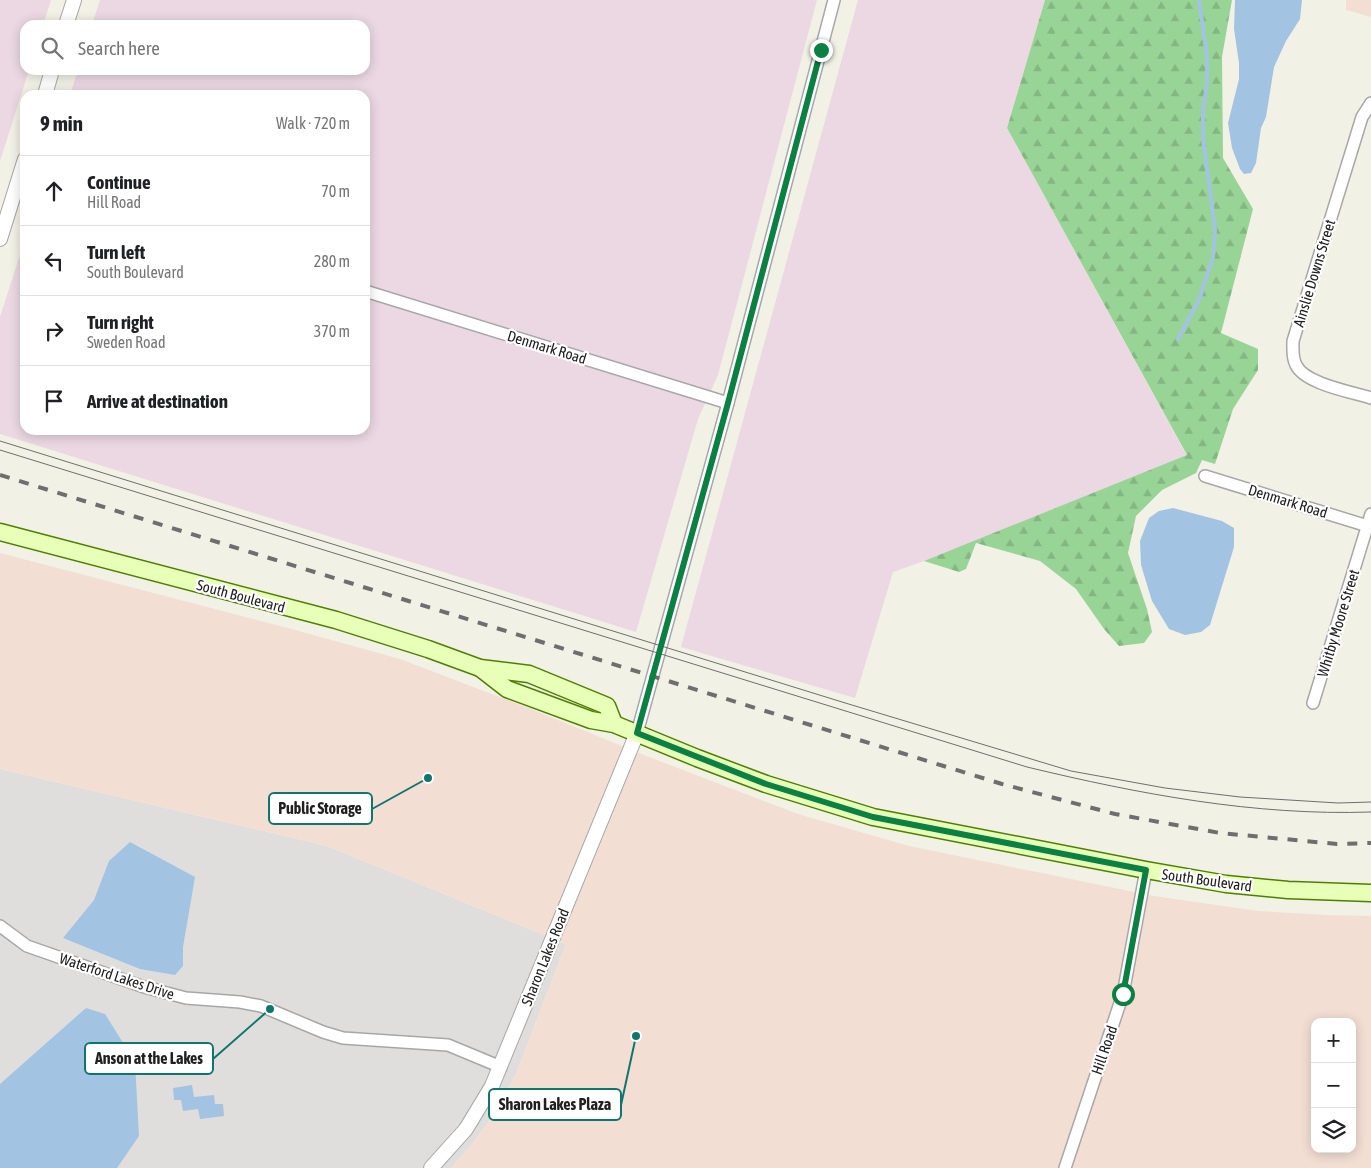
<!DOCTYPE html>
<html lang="en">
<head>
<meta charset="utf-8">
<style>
	body { margin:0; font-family:"Asap Condensed",sans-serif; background:#f6f6f6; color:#202124 }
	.controls { position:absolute; right:15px; bottom:15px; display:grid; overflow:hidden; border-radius:10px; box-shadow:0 2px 12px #0003 }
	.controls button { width:45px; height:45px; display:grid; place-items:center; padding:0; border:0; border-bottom:1px solid #e0e0e0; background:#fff; color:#202124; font:25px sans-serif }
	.stop { position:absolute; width:15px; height:15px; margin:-11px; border:4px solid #0b8043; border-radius:50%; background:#fff }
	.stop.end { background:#0b8043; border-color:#fff; box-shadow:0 1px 5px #0008 }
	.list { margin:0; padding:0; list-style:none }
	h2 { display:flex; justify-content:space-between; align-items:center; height:65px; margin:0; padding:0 20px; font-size:21px }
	h2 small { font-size:16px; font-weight:400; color:#757577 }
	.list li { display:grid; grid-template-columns:32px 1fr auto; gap:15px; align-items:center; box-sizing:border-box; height:70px; padding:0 20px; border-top:1px solid #e0e0e0 }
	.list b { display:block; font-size:19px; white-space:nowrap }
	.list p { margin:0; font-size:16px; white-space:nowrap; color:#757577 }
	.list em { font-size:16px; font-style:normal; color:#757577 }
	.icon { flex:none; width:28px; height:28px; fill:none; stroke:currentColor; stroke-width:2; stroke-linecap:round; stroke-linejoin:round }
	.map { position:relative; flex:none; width:1371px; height:1168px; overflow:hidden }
	.search { position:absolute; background:#fff; box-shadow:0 2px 12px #0003; left:20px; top:20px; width:350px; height:55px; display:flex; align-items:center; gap:12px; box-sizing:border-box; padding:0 18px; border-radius:15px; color:#757577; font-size:19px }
	.panel { position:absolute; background:#fff; box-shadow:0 2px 12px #0003; left:20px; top:90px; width:350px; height:345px; border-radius:15px }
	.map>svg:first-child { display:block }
	.residential { fill:#dfdedd }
	.commercial { fill:#f3ded4; fill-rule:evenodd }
	.industrial { fill:#ebd8e2 }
	.forest { fill:url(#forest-firs) }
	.water { fill:#a3c3e3 }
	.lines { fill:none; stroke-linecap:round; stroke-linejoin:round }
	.stream { stroke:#a3c3e3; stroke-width:4 }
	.minor-casing { stroke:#a7a7a7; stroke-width:14 }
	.tertiary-casing { stroke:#a7a7a7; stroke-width:16 }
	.secondary-casing { stroke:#4f7f00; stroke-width:19 }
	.minor { stroke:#fff; stroke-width:11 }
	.tertiary { stroke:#fff; stroke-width:14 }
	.secondary { stroke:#e8ffb7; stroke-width:16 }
	.tram { stroke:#6e6e6e; stroke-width:1 }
	.rail { stroke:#6e6e6e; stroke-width:4; stroke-dasharray:10 10; stroke-linecap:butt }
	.route { stroke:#0b8043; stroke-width:6 }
	.labels { text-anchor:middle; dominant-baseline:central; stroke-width:4.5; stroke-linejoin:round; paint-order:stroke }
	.street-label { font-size:15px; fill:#202020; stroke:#fff }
	.leader { fill:none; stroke:#0f766e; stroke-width:2 }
	.callout-dot { fill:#0f766e; stroke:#fff; stroke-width:2 }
	.callout { fill:#fff; stroke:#0f766e; stroke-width:2 }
	.callout-label { font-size:16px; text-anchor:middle; font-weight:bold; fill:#202020 }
</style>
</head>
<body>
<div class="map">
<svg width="1371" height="1168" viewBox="0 0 1371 1168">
	<defs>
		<pattern id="forest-firs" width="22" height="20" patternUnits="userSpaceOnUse" patternTransform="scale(1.25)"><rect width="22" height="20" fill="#99d497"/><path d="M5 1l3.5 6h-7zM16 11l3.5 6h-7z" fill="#84b682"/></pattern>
	</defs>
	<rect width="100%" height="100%" fill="#f2f1e6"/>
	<path class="residential" d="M0,769L327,846L566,944L516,1074L492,1117L470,1147L451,1168H0Z"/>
	<g class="commercial">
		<path d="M1346,0H1371V17L1346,10Z"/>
		<path d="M0,553L288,628L400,659L531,709L649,757L798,814L909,846L1154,896L1258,911L1326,915L1371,916V1168H451L470,1147L492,1117L516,1074L566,944L327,846L0,769ZM1315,1022H1352V1149H1315Z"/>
	</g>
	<g class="industrial">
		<path d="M0,0H51L43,25H25V70H29L0,161Z"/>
		<path d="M100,0H817L718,375L698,419L636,632L0,434V317L25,239V430H365V95H70L78,70H365V25H92Z"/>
		<path d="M858,0H1045L1007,128L1187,456L924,561L893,572L855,698L681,647Z"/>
	</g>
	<path class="forest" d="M1045,0H1232L1222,57L1223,158L1253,209L1221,333L1258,349V370L1233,409L1215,464L1202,460L1196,473L1162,490L1136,516L1128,553L1147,609L1152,632L1144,643L1119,646L1104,629L1076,589L1040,561L976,543L966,569L959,572L924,561L1187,455L1007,128Z"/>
	<g class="water">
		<path d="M1235,0H1302L1300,19L1286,41L1274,67L1266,117L1261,128L1256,163L1251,173L1244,174L1240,169L1232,148L1228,123L1239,79V63L1234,29Z"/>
		<path d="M1173,508L1222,521L1234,528V547L1210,625L1201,632L1185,635L1169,629L1152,601L1141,565L1140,541L1149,518L1159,511Z"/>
		<path d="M130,842L195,877L183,947V966L175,975L140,969L63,938L94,900L109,861Z"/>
		<path d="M86,1008L105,1014L135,1062L139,1136L117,1168H0V1084Z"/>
		<path d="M192,1085L194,1097L214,1095L215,1104H223L224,1116L200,1119L198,1109L183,1111L181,1100H174L173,1088Z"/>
	</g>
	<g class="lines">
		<path class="stream" d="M1178,339L1199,300L1213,257L1215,229L1203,139V111L1207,85V57L1199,0"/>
		<g class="minor-casing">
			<g id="minor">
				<path d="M1371,103L1362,117L1293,341C1293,349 1292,358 1296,365C1305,384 1352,392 1371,398"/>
				<path d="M365,291L728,403"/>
				<path d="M1205,476L1371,527"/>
				<path d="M1313,703L1371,514"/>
				<path d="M637,733L728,403L834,0"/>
				<path d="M0,926L27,946L144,987L186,998L240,1002L261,1006L323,1032L343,1038L448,1045L501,1067"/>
				<path d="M1065,1168L1123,994L1146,870"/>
			</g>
		</g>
		<g class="tertiary-casing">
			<g id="tertiary">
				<path d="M66,25L74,0"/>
				<path d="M45,95L52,70"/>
				<path d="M0,239L25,159"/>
				<path d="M431,1168L466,1129L492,1086L637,733"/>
			</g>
		</g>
		<g class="secondary-casing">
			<g id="secondary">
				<path d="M0,532L336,620L428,649L480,668L529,674L607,706L614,724"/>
				<path d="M480,668L507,689L591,720L614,724L697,758L766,784L873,817L1146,870L1226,884L1288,890L1371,893"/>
			</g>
		</g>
		<use href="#minor" class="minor"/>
		<use href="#tertiary" class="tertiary"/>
		<use href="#secondary" class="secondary"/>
		<g class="tram">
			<path d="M0,441L842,702L1071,771L1165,788L1240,797L1338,803L1371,802"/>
			<path d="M0,450L1027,767C1139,794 1255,816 1371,812"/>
		</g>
		<path class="rail" d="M0,475L1002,784L1115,814L1220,833L1337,844L1371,843"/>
	</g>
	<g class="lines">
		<path class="route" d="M821,50L728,403L637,733L766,784L873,817L1146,870L1123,994"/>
	</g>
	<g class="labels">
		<g class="street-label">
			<text transform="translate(1314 273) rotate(-73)">Ainslie Downs Street</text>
			<text transform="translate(547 347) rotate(17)">Denmark Road</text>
			<text transform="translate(1288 501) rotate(17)">Denmark Road</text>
			<text transform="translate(241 596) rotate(15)">South Boulevard</text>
			<text transform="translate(1338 623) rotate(-73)">Whitby Moore Street</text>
			<text transform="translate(1207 880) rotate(8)">South Boulevard</text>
			<text transform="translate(545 957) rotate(-68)">Sharon Lakes Road</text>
			<text transform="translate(117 976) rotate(18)">Waterford Lakes Drive</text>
			<text transform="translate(1104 1050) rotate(-71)">Hill Road</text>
		</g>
	</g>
	<path class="leader" d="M428 778L372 809M270 1009L213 1059M636 1036L621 1105"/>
	<g class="callout-dot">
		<circle cx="428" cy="778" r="5"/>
		<circle cx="270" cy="1009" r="5"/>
		<circle cx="636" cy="1036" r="5"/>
	</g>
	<g class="callout">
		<rect x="269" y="793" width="103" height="31" rx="5"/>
		<rect x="85" y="1043" width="128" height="31" rx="5"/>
		<rect x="489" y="1089" width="132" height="31" rx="5"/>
	</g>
	<g class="callout-label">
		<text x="320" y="814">Public Storage</text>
		<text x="149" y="1064">Anson at the Lakes</text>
		<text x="555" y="1110">Sharon Lakes Plaza</text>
	</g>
</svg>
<div class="controls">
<button>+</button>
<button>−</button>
<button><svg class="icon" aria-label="layers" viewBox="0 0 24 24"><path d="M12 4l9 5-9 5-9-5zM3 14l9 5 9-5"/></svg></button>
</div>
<div class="stop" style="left:1123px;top:994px"></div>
<div class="stop end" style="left:821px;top:50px"></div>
<div class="search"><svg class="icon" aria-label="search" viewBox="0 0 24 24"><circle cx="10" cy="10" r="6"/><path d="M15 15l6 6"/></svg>Search here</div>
<section class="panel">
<h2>9 min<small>Walk · 720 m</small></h2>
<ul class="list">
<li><svg class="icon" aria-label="ahead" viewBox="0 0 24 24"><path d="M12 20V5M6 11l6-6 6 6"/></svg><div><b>Continue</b><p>Hill Road</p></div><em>70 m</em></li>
<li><svg class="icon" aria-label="left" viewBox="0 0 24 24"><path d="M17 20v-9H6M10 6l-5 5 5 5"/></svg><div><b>Turn left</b><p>South Boulevard</p></div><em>280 m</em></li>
<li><svg class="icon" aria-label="right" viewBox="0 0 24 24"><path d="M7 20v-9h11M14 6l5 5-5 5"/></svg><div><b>Turn right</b><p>Sweden Road</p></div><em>370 m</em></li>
<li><svg class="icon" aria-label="arrive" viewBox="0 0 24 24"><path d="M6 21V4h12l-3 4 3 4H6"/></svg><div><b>Arrive at destination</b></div></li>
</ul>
</section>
</div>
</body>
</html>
